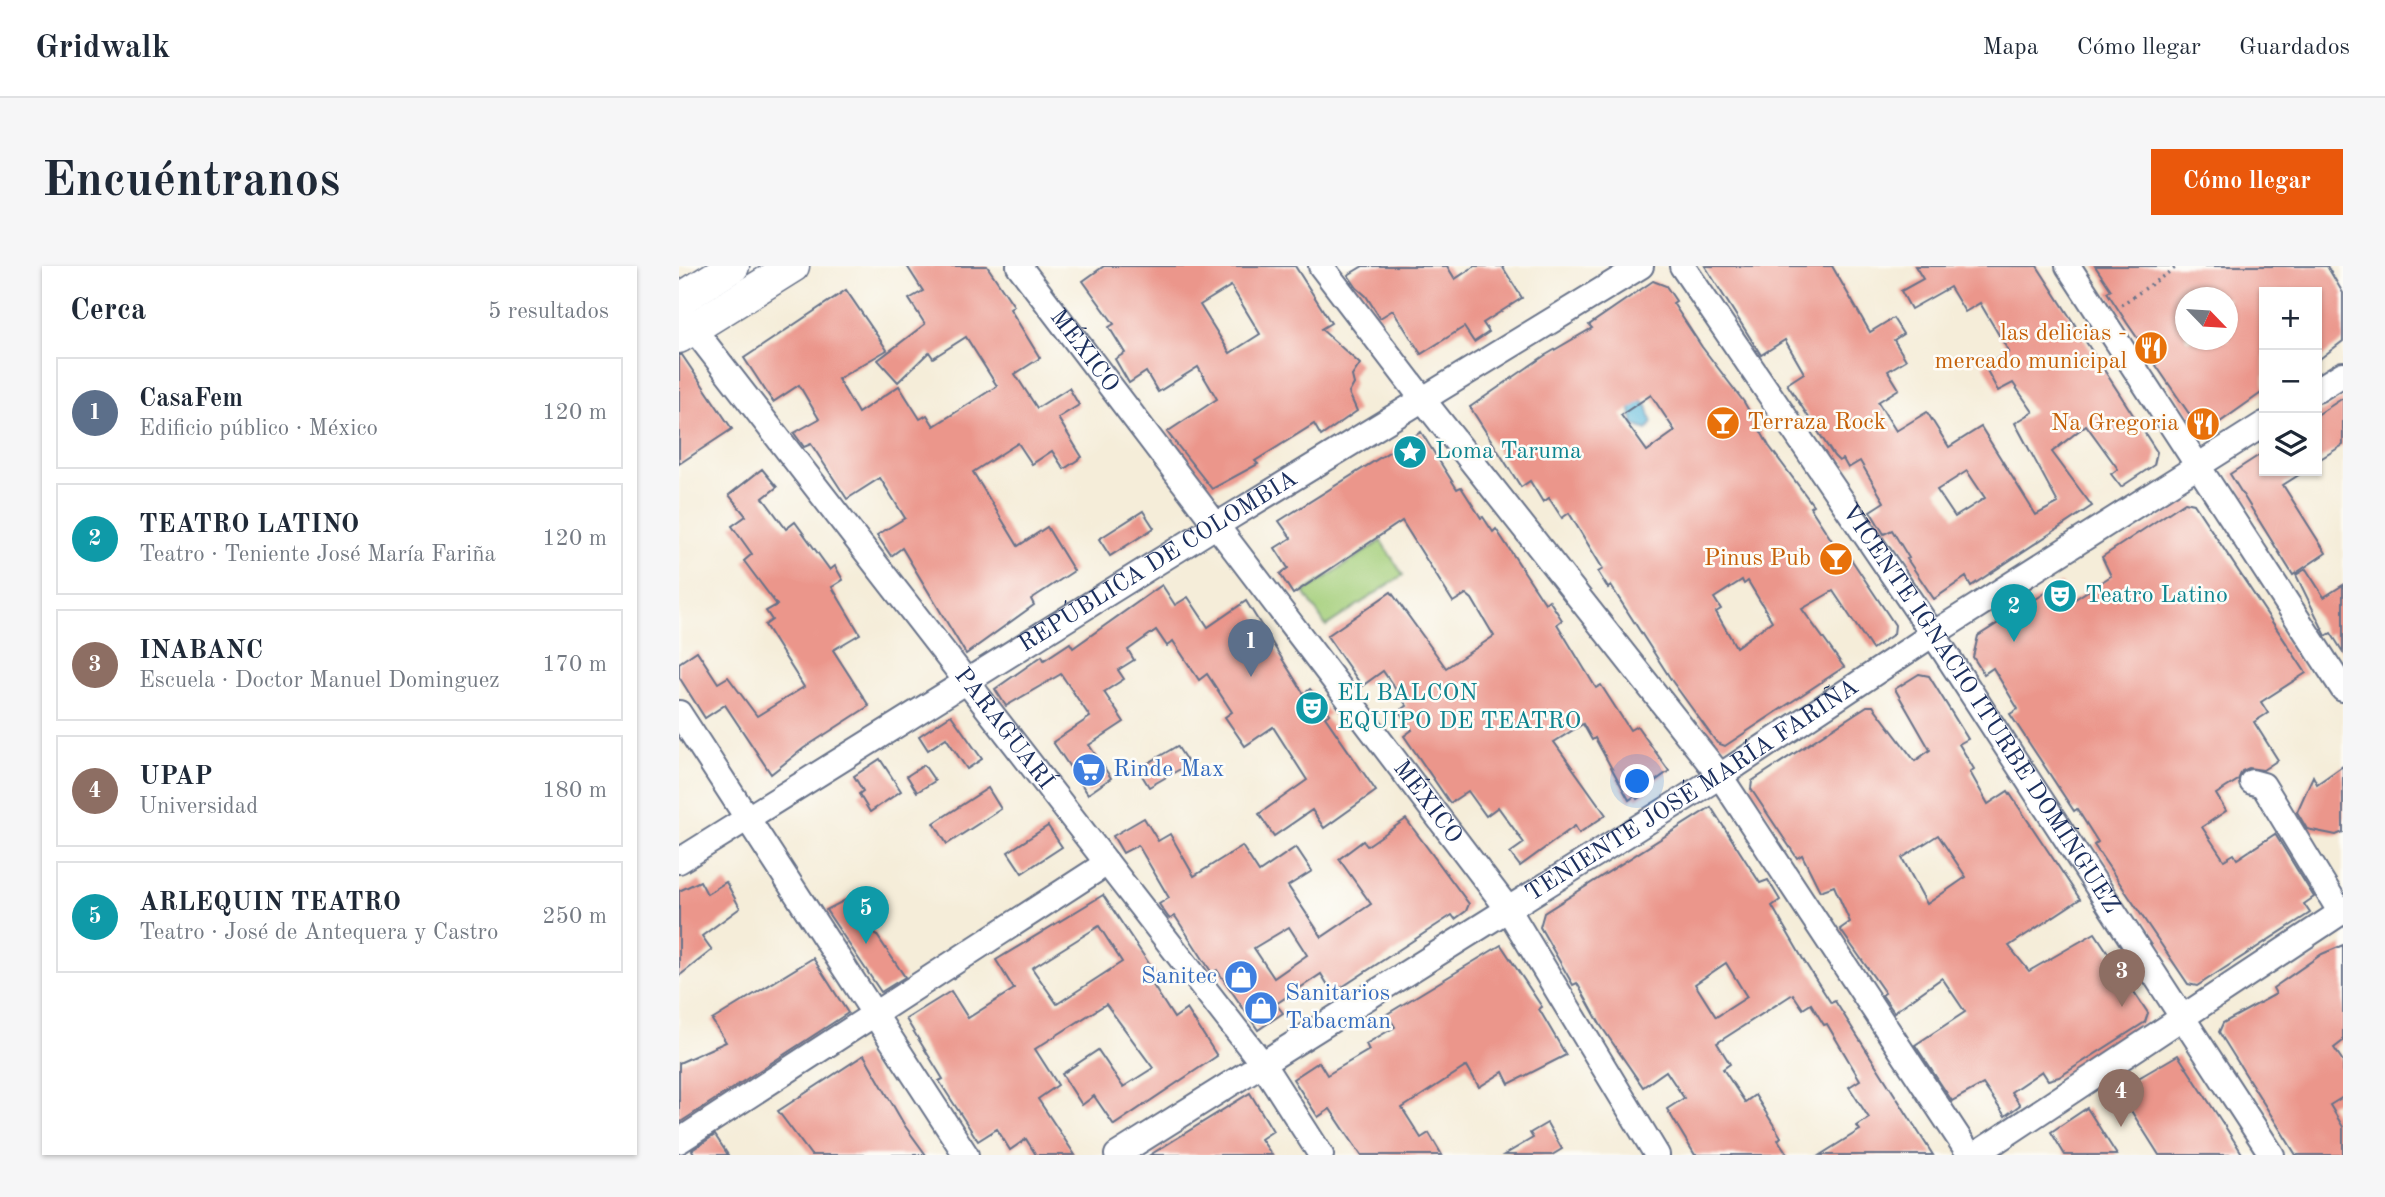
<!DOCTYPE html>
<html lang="es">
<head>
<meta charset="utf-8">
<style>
	body { margin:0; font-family:"Old Standard TT",serif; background:#f6f6f7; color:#1f2937 }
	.controls { position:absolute; right:21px; top:21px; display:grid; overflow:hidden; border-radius:0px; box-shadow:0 2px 5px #0004 }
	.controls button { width:63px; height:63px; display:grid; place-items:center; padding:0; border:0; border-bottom:2px solid #e0e1e3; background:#fff; color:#1f2937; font:35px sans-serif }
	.compass { position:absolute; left:1496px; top:21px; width:63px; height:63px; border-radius:50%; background:#fff; box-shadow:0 2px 5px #0004; rotate:115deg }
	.you { position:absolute; left:959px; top:516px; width:24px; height:24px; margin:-18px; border:5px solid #fff; border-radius:50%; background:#1a73e8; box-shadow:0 0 0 10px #1a73e833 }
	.badge { display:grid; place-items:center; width:46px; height:46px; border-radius:50%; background:#ea580c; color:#fff; font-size:23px; font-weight:700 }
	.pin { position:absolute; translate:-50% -58px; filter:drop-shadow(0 2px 4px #0008) }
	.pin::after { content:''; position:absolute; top:37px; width:24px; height:21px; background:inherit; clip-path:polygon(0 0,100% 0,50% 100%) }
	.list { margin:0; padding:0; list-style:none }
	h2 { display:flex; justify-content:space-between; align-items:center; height:91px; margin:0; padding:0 28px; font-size:30px }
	h2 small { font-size:23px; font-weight:400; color:#747a83 }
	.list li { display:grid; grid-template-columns:46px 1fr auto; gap:21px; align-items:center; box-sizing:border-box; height:112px; margin:0 14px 14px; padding:0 14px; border:2px solid #e0e1e3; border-radius:0px }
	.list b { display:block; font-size:26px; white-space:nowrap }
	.list p { margin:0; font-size:23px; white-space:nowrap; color:#747a83 }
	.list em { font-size:23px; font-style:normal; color:#747a83 }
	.icon { flex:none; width:38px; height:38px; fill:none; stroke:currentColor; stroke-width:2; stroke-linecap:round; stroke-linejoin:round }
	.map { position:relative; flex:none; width:1664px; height:889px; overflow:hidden; border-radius:0px }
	header { display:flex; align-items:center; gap:42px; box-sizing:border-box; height:98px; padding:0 35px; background:#fff; border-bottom:2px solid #e0e1e3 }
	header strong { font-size:33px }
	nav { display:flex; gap:38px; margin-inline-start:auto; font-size:24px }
	.intro { display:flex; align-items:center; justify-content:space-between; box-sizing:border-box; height:168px; padding:0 42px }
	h1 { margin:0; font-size:49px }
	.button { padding:18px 32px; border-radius:0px; background:#ea580c; color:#fff; font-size:24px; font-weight:700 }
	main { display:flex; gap:42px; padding:0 42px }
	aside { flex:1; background:#fff; border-radius:0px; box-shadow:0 2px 5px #0004 }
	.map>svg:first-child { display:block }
	.park { fill:#a5cf7b; stroke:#607f6c; stroke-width:2 }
	.water { fill:#5dbadb; stroke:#3c749c; stroke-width:2 }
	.building { fill:#eb968b; fill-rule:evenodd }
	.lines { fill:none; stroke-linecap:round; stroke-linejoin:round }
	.minor-casing { stroke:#677289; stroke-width:28 }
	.major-casing { stroke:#677289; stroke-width:35 }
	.path { stroke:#677289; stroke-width:3.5; stroke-dasharray:2 5; stroke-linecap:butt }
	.minor { stroke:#fff; stroke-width:24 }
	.major { stroke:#fff; stroke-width:32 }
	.labels { text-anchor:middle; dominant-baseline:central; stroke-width:5; stroke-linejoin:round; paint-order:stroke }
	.food-label { font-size:24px; fill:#c56008; stroke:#fdfcf7; text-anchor:end }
	.street-label { font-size:24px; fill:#1b2f5e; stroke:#fdfcf7 }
	.culture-label { font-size:24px; fill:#0d838f; stroke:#fdfcf7; text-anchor:start }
	.shop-label { font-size:24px; fill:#366cbe; stroke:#fdfcf7; text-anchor:start }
</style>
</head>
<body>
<header>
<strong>Gridwalk</strong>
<nav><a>Mapa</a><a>Cómo llegar</a><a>Guardados</a></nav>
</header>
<div class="intro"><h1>Encuéntranos</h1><a class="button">Cómo llegar</a></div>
<main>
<aside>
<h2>Cerca<small>5 resultados</small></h2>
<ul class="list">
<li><span class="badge" style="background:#5c6f8a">1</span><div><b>CasaFem</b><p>Edificio público · México</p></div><em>120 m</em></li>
<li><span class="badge" style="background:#0f9aa8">2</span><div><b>TEATRO LATINO</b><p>Teatro · Teniente José María Fariña</p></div><em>120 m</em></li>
<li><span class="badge" style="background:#8d6e63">3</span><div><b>INABANC</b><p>Escuela · Doctor Manuel Dominguez</p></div><em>170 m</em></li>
<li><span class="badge" style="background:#8d6e63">4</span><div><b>UPAP</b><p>Universidad</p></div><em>180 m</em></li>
<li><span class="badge" style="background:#0f9aa8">5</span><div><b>ARLEQUIN TEATRO</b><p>Teatro · José de Antequera y Castro</p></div><em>250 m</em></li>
</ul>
</aside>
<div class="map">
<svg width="1664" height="889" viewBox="0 0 1664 889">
	<rect width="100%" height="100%" fill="#fdfcf7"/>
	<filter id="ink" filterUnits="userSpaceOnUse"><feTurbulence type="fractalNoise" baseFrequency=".0143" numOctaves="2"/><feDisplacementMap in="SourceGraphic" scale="14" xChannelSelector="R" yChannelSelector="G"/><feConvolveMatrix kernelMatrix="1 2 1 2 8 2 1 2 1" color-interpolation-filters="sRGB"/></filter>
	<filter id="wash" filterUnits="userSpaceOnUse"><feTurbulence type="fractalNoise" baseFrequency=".00686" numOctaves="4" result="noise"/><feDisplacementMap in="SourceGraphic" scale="28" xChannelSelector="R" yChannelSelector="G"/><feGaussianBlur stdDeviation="1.57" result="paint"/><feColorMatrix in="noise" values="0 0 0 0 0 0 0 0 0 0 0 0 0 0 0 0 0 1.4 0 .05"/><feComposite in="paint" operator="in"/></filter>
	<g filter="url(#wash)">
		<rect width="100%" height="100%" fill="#f5edd9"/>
		<path class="park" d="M702,275L724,309L647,360L625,326Z"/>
		<path class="water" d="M961,133L968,140L973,157L968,164L955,159L951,139Z"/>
		<g id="blocks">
			<g class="building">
				<path d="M228,0H308L335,40L331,43L361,92L336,108L358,142L390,122L400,139L379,152L403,191L385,203L373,185L353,198L339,177L294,206L339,280L368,261L395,305L352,333L355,339L287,388L223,282L212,290L198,269L226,252L201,212L168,233L132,178L125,181L115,167L140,153L120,119L94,136L65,92L167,24L208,84L159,113L179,147L220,120L241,153L248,149L255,160L318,120L287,71L254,92L250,86L219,116L199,94L246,58L230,33L244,25Z"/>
				<path d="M425,0H616L652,57L642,63L681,98L673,110L675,118L670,127L678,145L642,170L635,158L576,195L579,198L533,223L488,166L538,133L519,101L479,126L467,106L450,117L436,93L446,87L430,61L435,58L404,15ZM552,20L581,68L551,87L521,39Z"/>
				<path d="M684,0H768L776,13L796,0H823L843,32L804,57L810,66L795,76L785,61L742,88L714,44L701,52L687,30L678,22L669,9Z"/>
				<path d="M1026,0H1153L1191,66L1214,52L1224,68L1215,74L1227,94L1209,105L1220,123L1199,136L1217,165L1248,146L1270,181L1302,161L1357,249L1379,237L1336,157L1354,146L1334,117L1319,125L1305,99L1330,86L1301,37L1286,46L1271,21L1232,43L1222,25L1244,13L1236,0H1358L1478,186L1475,199L1442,221L1432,208L1439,203L1407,159L1373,186L1413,240L1292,320L1287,311L1255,333L1228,293L1230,292L1213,264L1205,268L1191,245L1205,236L1181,195L1169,202L1164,193L1160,195L1155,190L1108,118L1125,107L1106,74L1082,89ZM1288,205L1306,232L1276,251L1258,224Z"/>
				<path d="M1416,0H1648L1664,27V75L1638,95V26H1585V125L1524,168L1448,57L1428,26L1432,24ZM1507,32H1549V74H1507Z"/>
				<path d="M974,15L987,20L997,35L994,37L1023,81L1065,136L1090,180L1134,239L1131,241L1159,284L1164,281L1216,359L1215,368L1193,383L1154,325L1123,343L1165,401L1046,480L1038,477L993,415L932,320L929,322L919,306L924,303L890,247L883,252L870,232L864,236L851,215L842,221L791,141L865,90L913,62L910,59ZM972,129L996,165L968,185L942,149ZM1063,314L1065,318L1069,315L1093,355L1057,381L1037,346L1042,343L1035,332Z"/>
				<path d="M0,89H3L53,163L0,198Z"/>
				<path d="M1664,132V179L1638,195V149Z"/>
				<path d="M742,166L778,223L782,221L802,252L804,251L814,266L817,263L866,337L870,334L883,354L878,358L917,422L922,419L951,464L958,460L990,505L972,518L974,522L958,533L956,530L950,534L916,472L913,474L904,458L875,476L927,549L900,567L896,560L841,600L831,587L845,577L819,541L807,550L789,525L771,537L725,470L733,464L720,445L728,440L704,405L683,420L648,370L712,326L767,402L815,370L793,333L787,328L774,336L723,255L614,328L601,308L609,302L596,282L612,272L600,255Z"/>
				<path d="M1585,186V205H1626L1604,219L1647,287L1614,309L1551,208Z"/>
				<path d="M83,203L98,221L84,232L107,263L116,256L151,304L156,300L164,314L153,321L181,368L154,384L190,440L125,482L92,508L46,439L26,452L0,411V397L18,385L39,417L49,411L78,450L125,421L86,359L93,354L87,345L98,339L65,295L73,288L53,260L67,250L50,229Z"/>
				<path d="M1506,236L1515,238L1627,407L1582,436L1589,447L1575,456L1599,494L1584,504L1570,502L1563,505L1559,514L1537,528L1547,545L1523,561L1545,594L1555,588L1558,593L1596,568L1635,631L1625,638L1631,647L1518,720L1509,718L1415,579L1419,576L1398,543L1395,545L1331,448L1339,443L1314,402L1305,408L1294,391L1299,370L1382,317L1393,335L1432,310L1423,291Z"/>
				<path d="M464,245L475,262L431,290L420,273Z"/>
				<path d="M1627,303L1645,331L1664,319V386L1652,367L1647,370L1617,309Z"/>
				<path d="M483,319L496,339L509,331L529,361L567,335L625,428L631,423L651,448L646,451L697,525L645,562L633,544L595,570L580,548L628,514L594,461L566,480L546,451L553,446L528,408L520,414L494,375L488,380L477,364L449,384L455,394L439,404L445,413L425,426L445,456L410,479L432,512L409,528L374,476L411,451L382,408L327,440L316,423L363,390L365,394L391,377L394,382Z"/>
				<path d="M1240,408L1250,410L1289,473L1280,478L1295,503L1291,506L1309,538L1329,525L1401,633L1330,680L1350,705L1416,667L1469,747L1466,756L1380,811L1369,814L1363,805L1332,826L1341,839L1326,850L1304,818L1273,835L1236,779L1286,746L1263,712L1215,746L1203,729L1206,727L1161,663L1171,656L1155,620L1141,625L1123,589L1118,592L1072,523L1073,515L1188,440H1194L1236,495L1251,484L1216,423ZM1259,569L1287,611L1248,638L1223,592Z"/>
				<path d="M272,449L303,493L288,503L267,472L249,484L240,470Z"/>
				<path d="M498,480L510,498L470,521L459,503Z"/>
				<path d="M201,493L222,525L191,546L180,528L184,525L175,510Z"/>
				<path d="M245,499L256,515L238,526L228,510Z"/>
				<path d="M1664,500V566L1657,569L1628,563L1618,546L1634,510L1638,518Z"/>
				<path d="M309,522L322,543L268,578L255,557Z"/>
				<path d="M1032,541L1081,617L1089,614L1101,634L1093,640L1125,695L1152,737L1156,735L1254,889H1141L1181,864L1178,860L1190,852L1170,821L1181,814L1148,758L1145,759L1132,738L1124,743L1114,728L1038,777L1051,798L1044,803L1066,836L1076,829L1102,871L1099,874L1109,889H1016L988,843L1005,832L987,805L964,821L922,760L898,717L894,719L861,661L865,647ZM1047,697L1068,731L1037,751L1016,718Z"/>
				<path d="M465,552L479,575L491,568L515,610L563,580L580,606L617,581L633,605L609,620L643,671L692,638L660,593L684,575L688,580L727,553L790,638L787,645L776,653L773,649L654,727L642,708L597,738L604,747L579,764L538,704L533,707L496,650L491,653L489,651L480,638L490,632L459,579L444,587L434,570ZM610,661L628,689L595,712L575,682Z"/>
				<path d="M369,560L383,581L343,607L329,586Z"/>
				<path d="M21,615L28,628L47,616L61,642L23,670L33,684L0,710V625Z"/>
				<path d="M424,629L477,708L470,713L495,752L508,743L538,790L435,859L415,830L403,839L383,808L419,784L444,821L474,802L427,738L356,783L379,819L359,833L396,889H357L347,873L331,884L318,863L299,875L260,815L264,813L227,753L272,725L289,752L335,723L317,694ZM420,660L443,696L378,738L353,702Z"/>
				<path d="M172,631L226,711L202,726L147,644Z"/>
				<path d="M822,679L863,741L860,743L887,789L830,818L824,806L800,821L788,800L723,842L742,872L750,867L763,889H682L651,843L639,851L614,813L640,796L648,809L690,784L687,778L716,761L708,748Z"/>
				<path d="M1664,679V775L1655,782L1664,795V831L1651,839L1664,861V889H1617L1540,766L1544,757L1597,728L1594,722L1643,688Z"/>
				<path d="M134,692L169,747L0,857V797L47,776L33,754Z"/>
				<path d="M185,789L226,860L247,889H132L99,845Z"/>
				<path d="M1499,789L1547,862L1564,889H1480L1439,824Z"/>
				<path d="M571,827L594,865L582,873L593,889H471Z"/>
				<path d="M1408,842L1438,889H1386L1372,866Z"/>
				<path d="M868,857L883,883L873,889H825L854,872L851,867Z"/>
				<path d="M36,869L49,889H16L13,884Z"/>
			</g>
		</g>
	</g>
	<g filter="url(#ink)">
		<use href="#blocks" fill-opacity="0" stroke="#677289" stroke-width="2"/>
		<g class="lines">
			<g class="minor-casing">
				<g id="minor">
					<path id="s1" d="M340,0L829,643L978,889"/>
					<path d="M642,0L745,135L1041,510L1291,889"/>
					<path id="s2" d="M1003,0L1254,368L1593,889"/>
					<path d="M1389,0L1664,423"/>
					<path id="s3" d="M0,44L583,797L642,889"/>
					<path d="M1638,124L1664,108"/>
					<path d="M0,447L287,889"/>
					<path d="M1573,516L1584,519L1662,647"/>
					<path id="s4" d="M0,595L538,259L962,0"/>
					<path d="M0,875L428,597"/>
					<path id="s5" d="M438,889L1041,510L1254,368L1585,158"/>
					<path d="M1296,889L1664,645"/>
				</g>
			</g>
			<g class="major-casing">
				<g id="major">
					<path d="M0,34L54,0"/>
					<path d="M0,71L114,0"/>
				</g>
			</g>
			<path class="path" d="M1442,39L1499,0"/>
			<use href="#minor" class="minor"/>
			<use href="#major" class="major"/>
		</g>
	</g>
	<defs>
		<g id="restaurant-disc" transform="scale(1.75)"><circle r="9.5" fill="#e8710a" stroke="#fdfcf7"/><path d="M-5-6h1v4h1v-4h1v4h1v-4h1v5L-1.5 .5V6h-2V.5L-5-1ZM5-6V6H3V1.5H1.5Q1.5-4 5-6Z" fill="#fff"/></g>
		<g id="bar-disc" transform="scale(1.75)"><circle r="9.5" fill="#e8710a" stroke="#fdfcf7"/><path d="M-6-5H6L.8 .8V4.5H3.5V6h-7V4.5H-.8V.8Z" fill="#fff"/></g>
		<g id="sight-disc" transform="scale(1.75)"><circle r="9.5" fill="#0f9aa8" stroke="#fdfcf7"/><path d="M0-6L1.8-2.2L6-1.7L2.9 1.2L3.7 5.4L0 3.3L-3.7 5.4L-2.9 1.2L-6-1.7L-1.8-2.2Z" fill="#fff"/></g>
		<g id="theatre-disc" transform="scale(1.75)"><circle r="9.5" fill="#0f9aa8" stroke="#fdfcf7"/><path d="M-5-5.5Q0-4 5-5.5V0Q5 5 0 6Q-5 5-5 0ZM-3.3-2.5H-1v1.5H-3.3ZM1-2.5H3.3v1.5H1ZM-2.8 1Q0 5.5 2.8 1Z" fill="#fff"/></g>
		<g id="supermarket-disc" transform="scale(1.75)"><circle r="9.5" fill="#3f7fe0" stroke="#fdfcf7"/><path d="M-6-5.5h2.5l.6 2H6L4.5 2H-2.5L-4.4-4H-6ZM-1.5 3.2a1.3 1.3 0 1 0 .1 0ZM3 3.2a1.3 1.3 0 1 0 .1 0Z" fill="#fff"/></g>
		<g id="shop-disc" transform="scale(1.75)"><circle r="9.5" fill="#3f7fe0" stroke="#fdfcf7"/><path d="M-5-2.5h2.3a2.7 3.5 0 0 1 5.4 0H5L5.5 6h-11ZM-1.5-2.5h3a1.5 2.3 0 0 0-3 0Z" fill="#fff"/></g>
	</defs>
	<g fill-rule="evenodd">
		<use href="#restaurant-disc" x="1472" y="82"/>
		<use href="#bar-disc" x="1044" y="157"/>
		<use href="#restaurant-disc" x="1524" y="158"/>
		<use href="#sight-disc" x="731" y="186"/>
		<use href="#bar-disc" x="1157" y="293"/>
		<use href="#theatre-disc" x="1381" y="330"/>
		<use href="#theatre-disc" x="633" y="442"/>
		<use href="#supermarket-disc" x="410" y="504"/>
		<use href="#shop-disc" x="562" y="711"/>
		<use href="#shop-disc" x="582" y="742"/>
	</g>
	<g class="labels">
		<g class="food-label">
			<text x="1448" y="68">las delicias -<tspan x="1448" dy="28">mercado municipal</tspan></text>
			<text x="1068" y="157" text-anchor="start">Terraza Rock</text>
			<text x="1500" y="158">Na Gregoria</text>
			<text x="1132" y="293">Pinus Pub</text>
		</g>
		<g class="street-label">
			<text stroke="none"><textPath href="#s1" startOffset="107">MÉXICO</textPath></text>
			<text stroke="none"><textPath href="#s4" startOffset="565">REPÚBLICA DE COLOMBIA</textPath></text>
			<text stroke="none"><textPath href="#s2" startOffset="534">VICENTE IGNACIO ITURBE DOMÍNGUEZ</textPath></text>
			<text stroke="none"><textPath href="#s3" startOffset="530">PARAGUARÍ</textPath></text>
			<text stroke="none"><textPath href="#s5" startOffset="681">TENIENTE JOSÉ MARÍA FARIÑA</textPath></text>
			<text stroke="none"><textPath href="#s1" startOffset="674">MÉXICO</textPath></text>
		</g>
		<g class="culture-label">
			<text x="756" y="186">Loma Taruma</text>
			<text x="1406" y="330">Teatro Latino</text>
			<text x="658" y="428">EL BALCON<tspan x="658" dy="28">EQUIPO DE TEATRO</tspan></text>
		</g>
		<g class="shop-label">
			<text x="434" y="504">Rinde Max</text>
			<text x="538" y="711" text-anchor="end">Sanitec</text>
			<text x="606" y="728">Sanitarios<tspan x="606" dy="28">Tabacman</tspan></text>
		</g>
	</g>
</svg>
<div class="controls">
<button>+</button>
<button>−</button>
<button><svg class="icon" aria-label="layers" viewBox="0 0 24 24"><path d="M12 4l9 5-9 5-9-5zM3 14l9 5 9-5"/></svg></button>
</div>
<svg class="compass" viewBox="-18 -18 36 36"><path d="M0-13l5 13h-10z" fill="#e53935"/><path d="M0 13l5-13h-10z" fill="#747a83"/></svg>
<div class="you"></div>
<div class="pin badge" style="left:572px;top:411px;background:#5c6f8a">1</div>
<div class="pin badge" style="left:1335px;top:376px;background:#0f9aa8">2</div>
<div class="pin badge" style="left:1443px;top:741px;background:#8d6e63">3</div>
<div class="pin badge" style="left:1442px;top:861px;background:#8d6e63">4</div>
<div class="pin badge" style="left:187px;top:678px;background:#0f9aa8">5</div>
</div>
</main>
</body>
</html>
